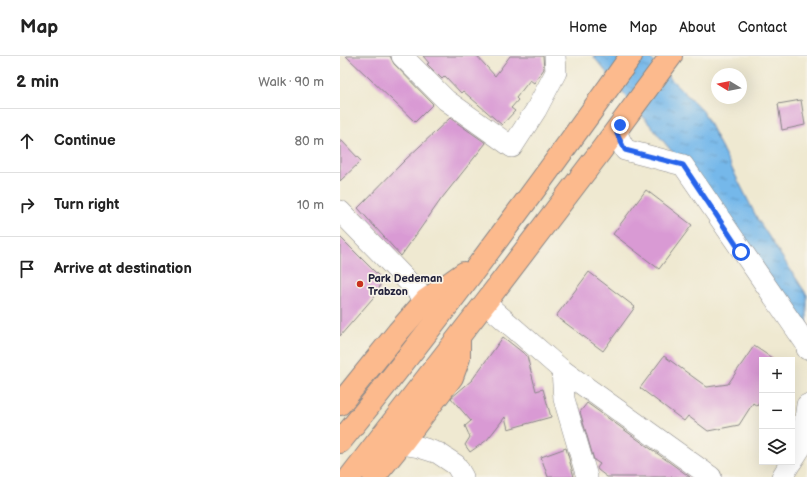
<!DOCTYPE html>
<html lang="en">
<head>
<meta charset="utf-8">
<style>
	body { margin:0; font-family:"Balsamiq Sans",sans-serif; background:#f6f6f6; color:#222 }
	.controls { position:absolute; right:12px; bottom:12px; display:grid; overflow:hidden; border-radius:0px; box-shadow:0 4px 16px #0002 }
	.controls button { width:36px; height:36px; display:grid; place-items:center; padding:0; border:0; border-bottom:1px solid #e0e0e0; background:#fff; color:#222; font:20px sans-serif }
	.compass { position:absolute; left:371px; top:12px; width:36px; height:36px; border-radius:50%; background:#fff; box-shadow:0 4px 16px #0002; rotate:280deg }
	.stop { position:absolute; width:12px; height:12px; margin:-9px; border:3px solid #2563eb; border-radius:50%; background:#fff }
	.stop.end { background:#2563eb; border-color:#fff; box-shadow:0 1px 4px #0008 }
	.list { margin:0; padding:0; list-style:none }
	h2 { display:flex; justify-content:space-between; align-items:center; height:52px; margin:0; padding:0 16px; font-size:17px }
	h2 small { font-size:13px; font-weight:400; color:#767676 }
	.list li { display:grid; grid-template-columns:26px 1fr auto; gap:12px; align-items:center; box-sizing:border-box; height:64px; padding:0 16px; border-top:1px solid #e0e0e0 }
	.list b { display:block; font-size:15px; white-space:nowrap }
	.list em { font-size:13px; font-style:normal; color:#767676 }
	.icon { flex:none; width:22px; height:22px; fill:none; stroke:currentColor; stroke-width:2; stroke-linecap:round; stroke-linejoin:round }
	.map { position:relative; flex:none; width:467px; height:421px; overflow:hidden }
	header { display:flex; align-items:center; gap:24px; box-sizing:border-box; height:56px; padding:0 20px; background:#fff; border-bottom:1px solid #e0e0e0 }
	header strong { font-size:19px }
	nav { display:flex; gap:22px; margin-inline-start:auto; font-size:14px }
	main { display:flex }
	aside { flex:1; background:#fff }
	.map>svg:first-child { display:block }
	.water { fill:url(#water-ripples); stroke:#4c6d92 }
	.building { fill:#d99ad4 }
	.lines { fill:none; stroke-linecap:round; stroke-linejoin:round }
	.minor-casing { stroke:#888686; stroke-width:22 }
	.highway-casing { stroke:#888686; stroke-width:24 }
	.minor { stroke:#fff; stroke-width:21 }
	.highway { stroke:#fcba8d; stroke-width:22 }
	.route { stroke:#2563eb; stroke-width:5 }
	.poi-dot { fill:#c8321e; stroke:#f7f3e8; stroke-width:1.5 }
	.labels { text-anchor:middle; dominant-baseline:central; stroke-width:3.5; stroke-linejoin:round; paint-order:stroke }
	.poi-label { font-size:11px; font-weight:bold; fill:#22223b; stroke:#f7f3e8; text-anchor:start }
</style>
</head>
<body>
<header>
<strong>Map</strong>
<nav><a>Home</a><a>Map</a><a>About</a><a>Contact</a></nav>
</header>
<main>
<aside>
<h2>2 min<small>Walk · 90 m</small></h2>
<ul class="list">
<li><svg class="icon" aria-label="ahead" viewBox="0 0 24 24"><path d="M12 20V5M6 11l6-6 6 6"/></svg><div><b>Continue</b></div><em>80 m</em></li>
<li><svg class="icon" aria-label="right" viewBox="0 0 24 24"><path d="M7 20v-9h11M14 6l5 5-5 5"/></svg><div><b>Turn right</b></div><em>10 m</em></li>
<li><svg class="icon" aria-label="arrive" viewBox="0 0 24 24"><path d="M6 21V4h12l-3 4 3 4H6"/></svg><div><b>Arrive at destination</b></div></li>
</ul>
</aside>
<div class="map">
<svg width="467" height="421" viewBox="0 0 467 421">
	<defs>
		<pattern id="water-ripples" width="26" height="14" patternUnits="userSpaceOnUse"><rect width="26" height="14" fill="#75b8ea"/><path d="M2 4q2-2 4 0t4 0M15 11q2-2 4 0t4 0" fill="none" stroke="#6095bf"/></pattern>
	</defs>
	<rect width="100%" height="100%" fill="#f7f3e8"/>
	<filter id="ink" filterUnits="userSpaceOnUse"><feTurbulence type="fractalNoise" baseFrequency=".025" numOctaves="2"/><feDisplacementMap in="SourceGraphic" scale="8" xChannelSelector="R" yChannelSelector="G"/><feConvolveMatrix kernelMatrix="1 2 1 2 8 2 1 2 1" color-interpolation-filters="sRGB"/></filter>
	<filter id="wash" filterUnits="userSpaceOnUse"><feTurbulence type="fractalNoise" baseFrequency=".012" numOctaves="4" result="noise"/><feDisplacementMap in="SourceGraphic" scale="16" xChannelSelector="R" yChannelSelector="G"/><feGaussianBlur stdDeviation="0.9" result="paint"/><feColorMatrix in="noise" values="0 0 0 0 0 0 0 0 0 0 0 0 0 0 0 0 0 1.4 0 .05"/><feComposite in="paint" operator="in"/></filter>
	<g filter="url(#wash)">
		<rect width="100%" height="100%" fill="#efe9d1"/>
		<path class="water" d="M253,0H308L363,55L418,164L467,239V289L343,109Z"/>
		<g id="blocks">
			<g class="building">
				<path d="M6,0H50L54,8L93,48L75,66Z"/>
				<path d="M83,0H137L155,20L170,0H203L204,13L194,27L190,24L176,42L178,44L171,52L175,55L162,69L123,35L121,37L105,20L102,23L87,8L89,7Z"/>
				<path d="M461,44L465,69L442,74L438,48Z"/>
				<path d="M110,62L146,87L102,142L61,200L18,152L65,104Z"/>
				<path d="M0,83L21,105L0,125Z"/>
				<path d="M306,134L352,169L319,213L273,178Z"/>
				<path d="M0,181L41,222L39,235L0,280Z"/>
				<path d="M249,216L295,251L263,295L216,260Z"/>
				<path d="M163,281L187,300L196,335L203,333L211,361L168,373L165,361L147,384L130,396L125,389L130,381L125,370L131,365L111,342L132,324Z"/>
				<path d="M414,290L435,304H422V342L417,350L413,347L399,369L368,375L348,360L344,365L300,332L324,300L367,331L388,328Z"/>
				<path d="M247,347L350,421H267L258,414L257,412L260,408L254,404L240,356Z"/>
				<path d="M226,392L234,421H208L201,401Z"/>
			</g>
		</g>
	</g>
	<g filter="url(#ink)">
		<use href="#blocks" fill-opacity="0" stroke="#888686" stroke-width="1"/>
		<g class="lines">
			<g class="minor-casing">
				<g id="minor">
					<path d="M62,0L106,44L172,91L196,54L216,16L215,0"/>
					<path d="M280,69L277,78L285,94L343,109L467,289V293"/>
					<path d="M0,155L86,244"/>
					<path d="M145,247L222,314L371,421"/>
					<path d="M222,314L224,343L247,421"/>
					<path d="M61,388L79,391L98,397L116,409L123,421"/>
					<path d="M452,405L461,391L467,349"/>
					<path d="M442,421L451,406"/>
				</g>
			</g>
			<g class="highway-casing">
				<g id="highway">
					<path d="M0,348L58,276L86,244L124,217"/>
					<path d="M0,386C102,261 198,131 291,0"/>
					<path d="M10,421L145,247L260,96L331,0"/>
					<path d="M34,421L61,388L112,321L119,302V282"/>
				</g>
			</g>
			<use href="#minor" class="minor"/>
			<use href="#highway" class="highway"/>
		</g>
	</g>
	<g class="lines" filter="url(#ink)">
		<path class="route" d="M280,69L277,78L285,94L343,109L401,196"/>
	</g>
	<circle class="poi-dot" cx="20" cy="228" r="4"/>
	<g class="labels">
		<g class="poi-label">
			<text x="28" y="222">Park Dedeman<tspan x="28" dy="13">Trabzon</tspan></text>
		</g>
	</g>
</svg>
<div class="controls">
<button>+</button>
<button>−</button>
<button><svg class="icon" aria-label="layers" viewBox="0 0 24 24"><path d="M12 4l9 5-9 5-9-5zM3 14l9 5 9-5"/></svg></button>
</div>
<svg class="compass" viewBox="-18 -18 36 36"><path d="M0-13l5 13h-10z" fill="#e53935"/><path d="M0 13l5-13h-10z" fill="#767676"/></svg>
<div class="stop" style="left:401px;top:196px"></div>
<div class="stop end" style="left:280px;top:69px"></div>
</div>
</main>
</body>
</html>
